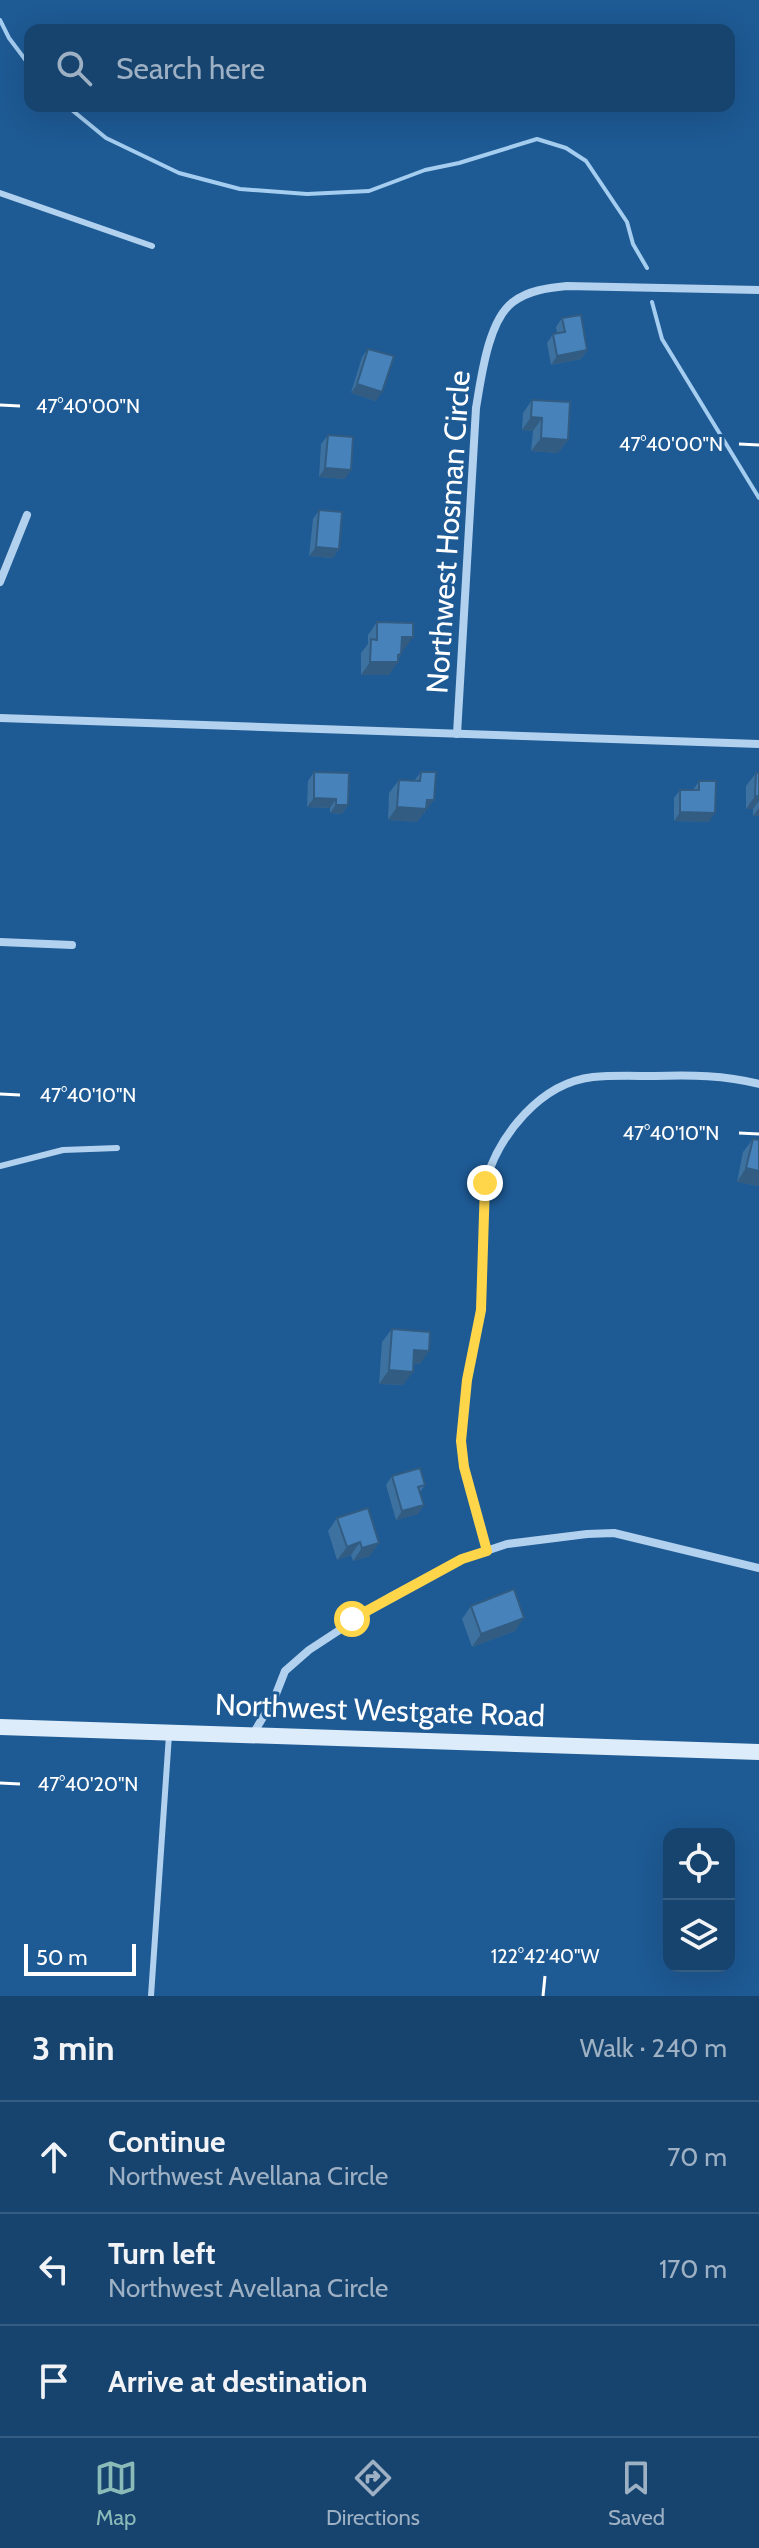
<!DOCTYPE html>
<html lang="en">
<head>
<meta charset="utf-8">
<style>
	body { margin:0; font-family:Cabin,sans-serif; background:#234e77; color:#f1f3f6 }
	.controls { position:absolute; right:24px; bottom:24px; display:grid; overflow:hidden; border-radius:16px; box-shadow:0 8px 32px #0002 }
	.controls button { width:72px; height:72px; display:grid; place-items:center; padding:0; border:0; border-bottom:2px solid #355c82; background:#16446f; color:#f1f3f6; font:40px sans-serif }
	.scale { position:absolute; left:24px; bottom:20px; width:112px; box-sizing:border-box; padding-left:8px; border:4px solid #fff; border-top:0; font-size:22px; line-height:28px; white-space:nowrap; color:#fff; -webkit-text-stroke:6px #1e5a94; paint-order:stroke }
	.stop { position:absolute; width:24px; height:24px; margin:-18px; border:6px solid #ffd54a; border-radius:50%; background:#fff }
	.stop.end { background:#ffd54a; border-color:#fff; box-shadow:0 2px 8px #0008 }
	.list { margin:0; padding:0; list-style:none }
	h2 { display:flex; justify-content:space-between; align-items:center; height:104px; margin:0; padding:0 32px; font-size:34px }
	h2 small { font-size:26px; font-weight:400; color:#9eb0c3 }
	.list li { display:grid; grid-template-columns:52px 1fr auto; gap:24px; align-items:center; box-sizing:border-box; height:112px; padding:0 32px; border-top:2px solid #355c82 }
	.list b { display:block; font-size:30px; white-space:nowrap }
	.list p { margin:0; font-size:26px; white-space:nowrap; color:#9eb0c3 }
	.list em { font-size:26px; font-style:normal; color:#9eb0c3 }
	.icon { flex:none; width:44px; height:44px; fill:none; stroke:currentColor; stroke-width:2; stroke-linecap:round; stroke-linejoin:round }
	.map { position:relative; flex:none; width:759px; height:1996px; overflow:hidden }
	.search { position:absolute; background:#16446f; box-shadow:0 8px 32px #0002; left:24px; right:24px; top:24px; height:88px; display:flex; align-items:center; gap:20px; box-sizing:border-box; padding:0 28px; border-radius:16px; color:#9eb0c3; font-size:30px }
	.sheet { height:440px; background:#16446f }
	nav { display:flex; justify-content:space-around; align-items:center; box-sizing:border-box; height:112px; border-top:2px solid #355c82; background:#16446f; font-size:22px; color:#9eb0c3 }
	nav a { display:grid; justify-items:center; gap:4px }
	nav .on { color:#8bbbb9 }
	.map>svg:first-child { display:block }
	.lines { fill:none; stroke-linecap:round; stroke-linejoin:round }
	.stream { stroke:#a4cdf0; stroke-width:4 }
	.lane { stroke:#b1d1ee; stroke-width:6 }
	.street { stroke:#b1d1ee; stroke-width:8 }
	.secondary { stroke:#ddecfa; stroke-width:16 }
	.wall { fill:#3d71a0 }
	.shaded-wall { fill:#325c82 }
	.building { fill:#4783ba; stroke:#325c82; stroke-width:2 }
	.route { stroke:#ffd54a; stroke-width:10 }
	.ticks { fill:none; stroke:#fff; stroke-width:3 }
	.labels { text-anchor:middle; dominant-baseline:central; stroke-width:6; stroke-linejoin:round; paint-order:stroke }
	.street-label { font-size:30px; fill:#fff; stroke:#1e5a94 }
	.ticks-label { font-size:20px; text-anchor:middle; fill:#fff; stroke:#1e5a94; stroke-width:6; stroke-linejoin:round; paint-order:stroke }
</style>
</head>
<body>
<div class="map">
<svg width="759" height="1996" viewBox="0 0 759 1996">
	<rect width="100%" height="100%" fill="#1e5a94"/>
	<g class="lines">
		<g class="stream">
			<path d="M0,20L9,38L30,66"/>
			<path d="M67,106L106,138L179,173L240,189L307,194L369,191L425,170L459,163L537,139L566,148L586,161L627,222L633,244L647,268"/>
			<path d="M652,302L662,339L759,498"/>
		</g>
		<g class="lane">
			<path d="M0,193L152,246"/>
			<path d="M0,1166L63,1150L117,1148"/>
			<path d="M151,1996L169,1735"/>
		</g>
		<g class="street">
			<path d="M0,582L27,515"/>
			<path d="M0,718L759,744"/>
			<path d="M457,734L476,408C481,379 488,320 513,302C529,290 548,288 567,286L759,290"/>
			<path d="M0,942L72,945"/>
			<path d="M487,1551L464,1467L461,1441L467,1380L481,1310L485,1183C499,1135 540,1083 593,1077C613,1075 635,1076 655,1076C691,1075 724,1075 759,1084"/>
			<path d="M253,1734L274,1699L285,1671L309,1650L390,1597L462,1559L507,1544L587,1534L614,1533L759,1568"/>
		</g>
		<path class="secondary" d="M0,1727L759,1752"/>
	</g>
	<g class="wall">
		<path d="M562,318L587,350L581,359L551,365L547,343L553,334L557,333L556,327Z"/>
		<path d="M368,349L376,401L351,393L362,357Z"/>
		<path d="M532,400L568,440L558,453L531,451L533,431L522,430L523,413Z"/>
		<path d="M328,435L345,479L319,477L321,444Z"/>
		<path d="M319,510L339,549L333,558L309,556L313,519Z"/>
		<path d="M377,622L403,651L401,650V654L389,675H361V653L368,644V635Z"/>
		<path d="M314,772L348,805L342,814L330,813V808L307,807L308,781Z"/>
		<path d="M421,772L425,813H423L417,822L388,820L389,793L399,780L414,781Z"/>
		<path d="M756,773H759V816H753V809H746V786Z"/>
		<path d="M699,781L709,822L674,821V798L680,790H693Z"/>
		<path d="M753,1139L759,1140V1186L737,1182L743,1152Z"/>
		<path d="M392,1329L420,1364H413L403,1385L379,1384L382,1342Z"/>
		<path d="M392,1476L425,1485L420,1492L424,1505L418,1514L396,1520L386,1485Z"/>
		<path d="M368,1508L370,1556L353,1561L351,1555L337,1560L328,1531L337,1518Z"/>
		<path d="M471,1606L515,1631L472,1647L462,1619Z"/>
	</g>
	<g class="shaded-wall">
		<path d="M587,350L581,359L551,365L557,356Z"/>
		<path d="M357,384L382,392L376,401L351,393Z"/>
		<path d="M531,417L542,418L533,431L522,430Z"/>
		<path d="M541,438L568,440L558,453L531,451Z"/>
		<path d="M325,468L351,470L345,479L319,477Z"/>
		<path d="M316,547L339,549L333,558L309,556Z"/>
		<path d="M402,637H413L403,651L392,650Z"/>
		<path d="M401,654L396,662H398L389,675H361L370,662Z"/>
		<path d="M755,796H759V801L753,809H746Z"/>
		<path d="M314,798L336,799L330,808L307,807Z"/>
		<path d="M427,800H434L417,822L388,820L397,807Z"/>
		<path d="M336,805H348L342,814L330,813Z"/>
		<path d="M759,808V816H753Z"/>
		<path d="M680,812L715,813L709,822L674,821Z"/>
		<path d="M746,1168L759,1171V1186L737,1182Z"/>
		<path d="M414,1350L429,1351L420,1364L405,1363Z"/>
		<path d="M389,1370L413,1372L403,1385L379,1384Z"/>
		<path d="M424,1505L418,1514L396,1520L402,1511Z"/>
		<path d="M360,1542L351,1555L337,1560L347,1547Z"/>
		<path d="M379,1543L370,1556L353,1561L362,1548Z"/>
		<path d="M524,1618L515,1631L472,1647L481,1634Z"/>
	</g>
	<g class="building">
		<path d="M581,315L587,350L557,356L553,334L565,332L562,318Z"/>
		<path d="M368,349L394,356L382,392L357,384Z"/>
		<path d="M532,400L570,402L568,440L541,438L542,418L531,417Z"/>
		<path d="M328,435L353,437L351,470L325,468Z"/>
		<path d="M319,510L342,512L339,549L316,547Z"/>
		<path d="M377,622L413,623V637H402L401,654L398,655V662H370L371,639L377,640Z"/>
		<path d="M314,772L349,773L348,805H336V799L314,798Z"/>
		<path d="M421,772H436L434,800H427L426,809L397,807L399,780L420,781Z"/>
		<path d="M756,773H759V796H755Z"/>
		<path d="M699,781H716L715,813L680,812V790H699Z"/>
		<path d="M753,1139L759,1140V1171L746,1168Z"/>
		<path d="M392,1329L430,1332L429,1351L414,1350L413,1372L389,1370Z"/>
		<path d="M420,1468L425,1485L418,1487L424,1505L402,1511L392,1476Z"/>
		<path d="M368,1508L379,1543L362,1548L360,1542L347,1547L337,1518Z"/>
		<path d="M514,1589L524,1618L481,1634L471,1606Z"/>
	</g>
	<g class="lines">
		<path class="route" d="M352,1619L462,1559L487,1551L464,1467L461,1441L467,1380L481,1310L485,1183"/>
	</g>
	<path class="ticks" d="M0,405L20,406M739,444L759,445M0,1094L20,1095M739,1133L759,1134M0,1783L20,1784M543,1996L545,1976"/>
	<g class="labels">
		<g class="street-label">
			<text transform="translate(448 532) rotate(-86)">Northwest Hosman Circle</text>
			<text transform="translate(380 1710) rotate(2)">Northwest Westgate Road</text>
		</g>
	</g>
	<g class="ticks-label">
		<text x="88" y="413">47°40'00"N</text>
		<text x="671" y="451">47°40'00"N</text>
		<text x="88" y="1102">47°40'10"N</text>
		<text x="671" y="1140">47°40'10"N</text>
		<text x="88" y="1791">47°40'20"N</text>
		<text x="545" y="1963">122°42'40"W</text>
	</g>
</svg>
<div class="controls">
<button><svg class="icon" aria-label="locate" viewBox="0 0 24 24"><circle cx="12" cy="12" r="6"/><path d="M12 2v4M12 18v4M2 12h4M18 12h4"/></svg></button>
<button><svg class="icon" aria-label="layers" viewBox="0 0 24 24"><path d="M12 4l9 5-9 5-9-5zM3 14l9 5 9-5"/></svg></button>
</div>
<div class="scale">50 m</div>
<div class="stop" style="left:352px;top:1619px"></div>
<div class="stop end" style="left:485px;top:1183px"></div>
<div class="search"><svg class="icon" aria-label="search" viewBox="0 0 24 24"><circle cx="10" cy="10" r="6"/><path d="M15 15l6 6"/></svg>Search here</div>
</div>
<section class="sheet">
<h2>3 min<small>Walk · 240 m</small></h2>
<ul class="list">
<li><svg class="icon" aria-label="ahead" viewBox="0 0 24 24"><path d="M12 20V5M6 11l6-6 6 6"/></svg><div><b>Continue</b><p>Northwest Avellana Circle</p></div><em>70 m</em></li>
<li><svg class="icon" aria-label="left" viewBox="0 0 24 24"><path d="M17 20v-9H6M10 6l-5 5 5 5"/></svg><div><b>Turn left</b><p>Northwest Avellana Circle</p></div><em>170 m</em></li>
<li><svg class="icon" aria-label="arrive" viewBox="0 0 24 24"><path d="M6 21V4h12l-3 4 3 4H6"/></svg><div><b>Arrive at destination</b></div></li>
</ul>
</section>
<nav>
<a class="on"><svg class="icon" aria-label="map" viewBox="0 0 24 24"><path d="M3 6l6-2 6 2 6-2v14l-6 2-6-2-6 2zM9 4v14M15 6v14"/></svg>Map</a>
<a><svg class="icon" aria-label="directions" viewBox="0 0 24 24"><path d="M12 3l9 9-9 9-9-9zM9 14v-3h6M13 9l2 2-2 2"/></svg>Directions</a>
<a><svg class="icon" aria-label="saved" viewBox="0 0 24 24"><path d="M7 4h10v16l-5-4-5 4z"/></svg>Saved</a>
</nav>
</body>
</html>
